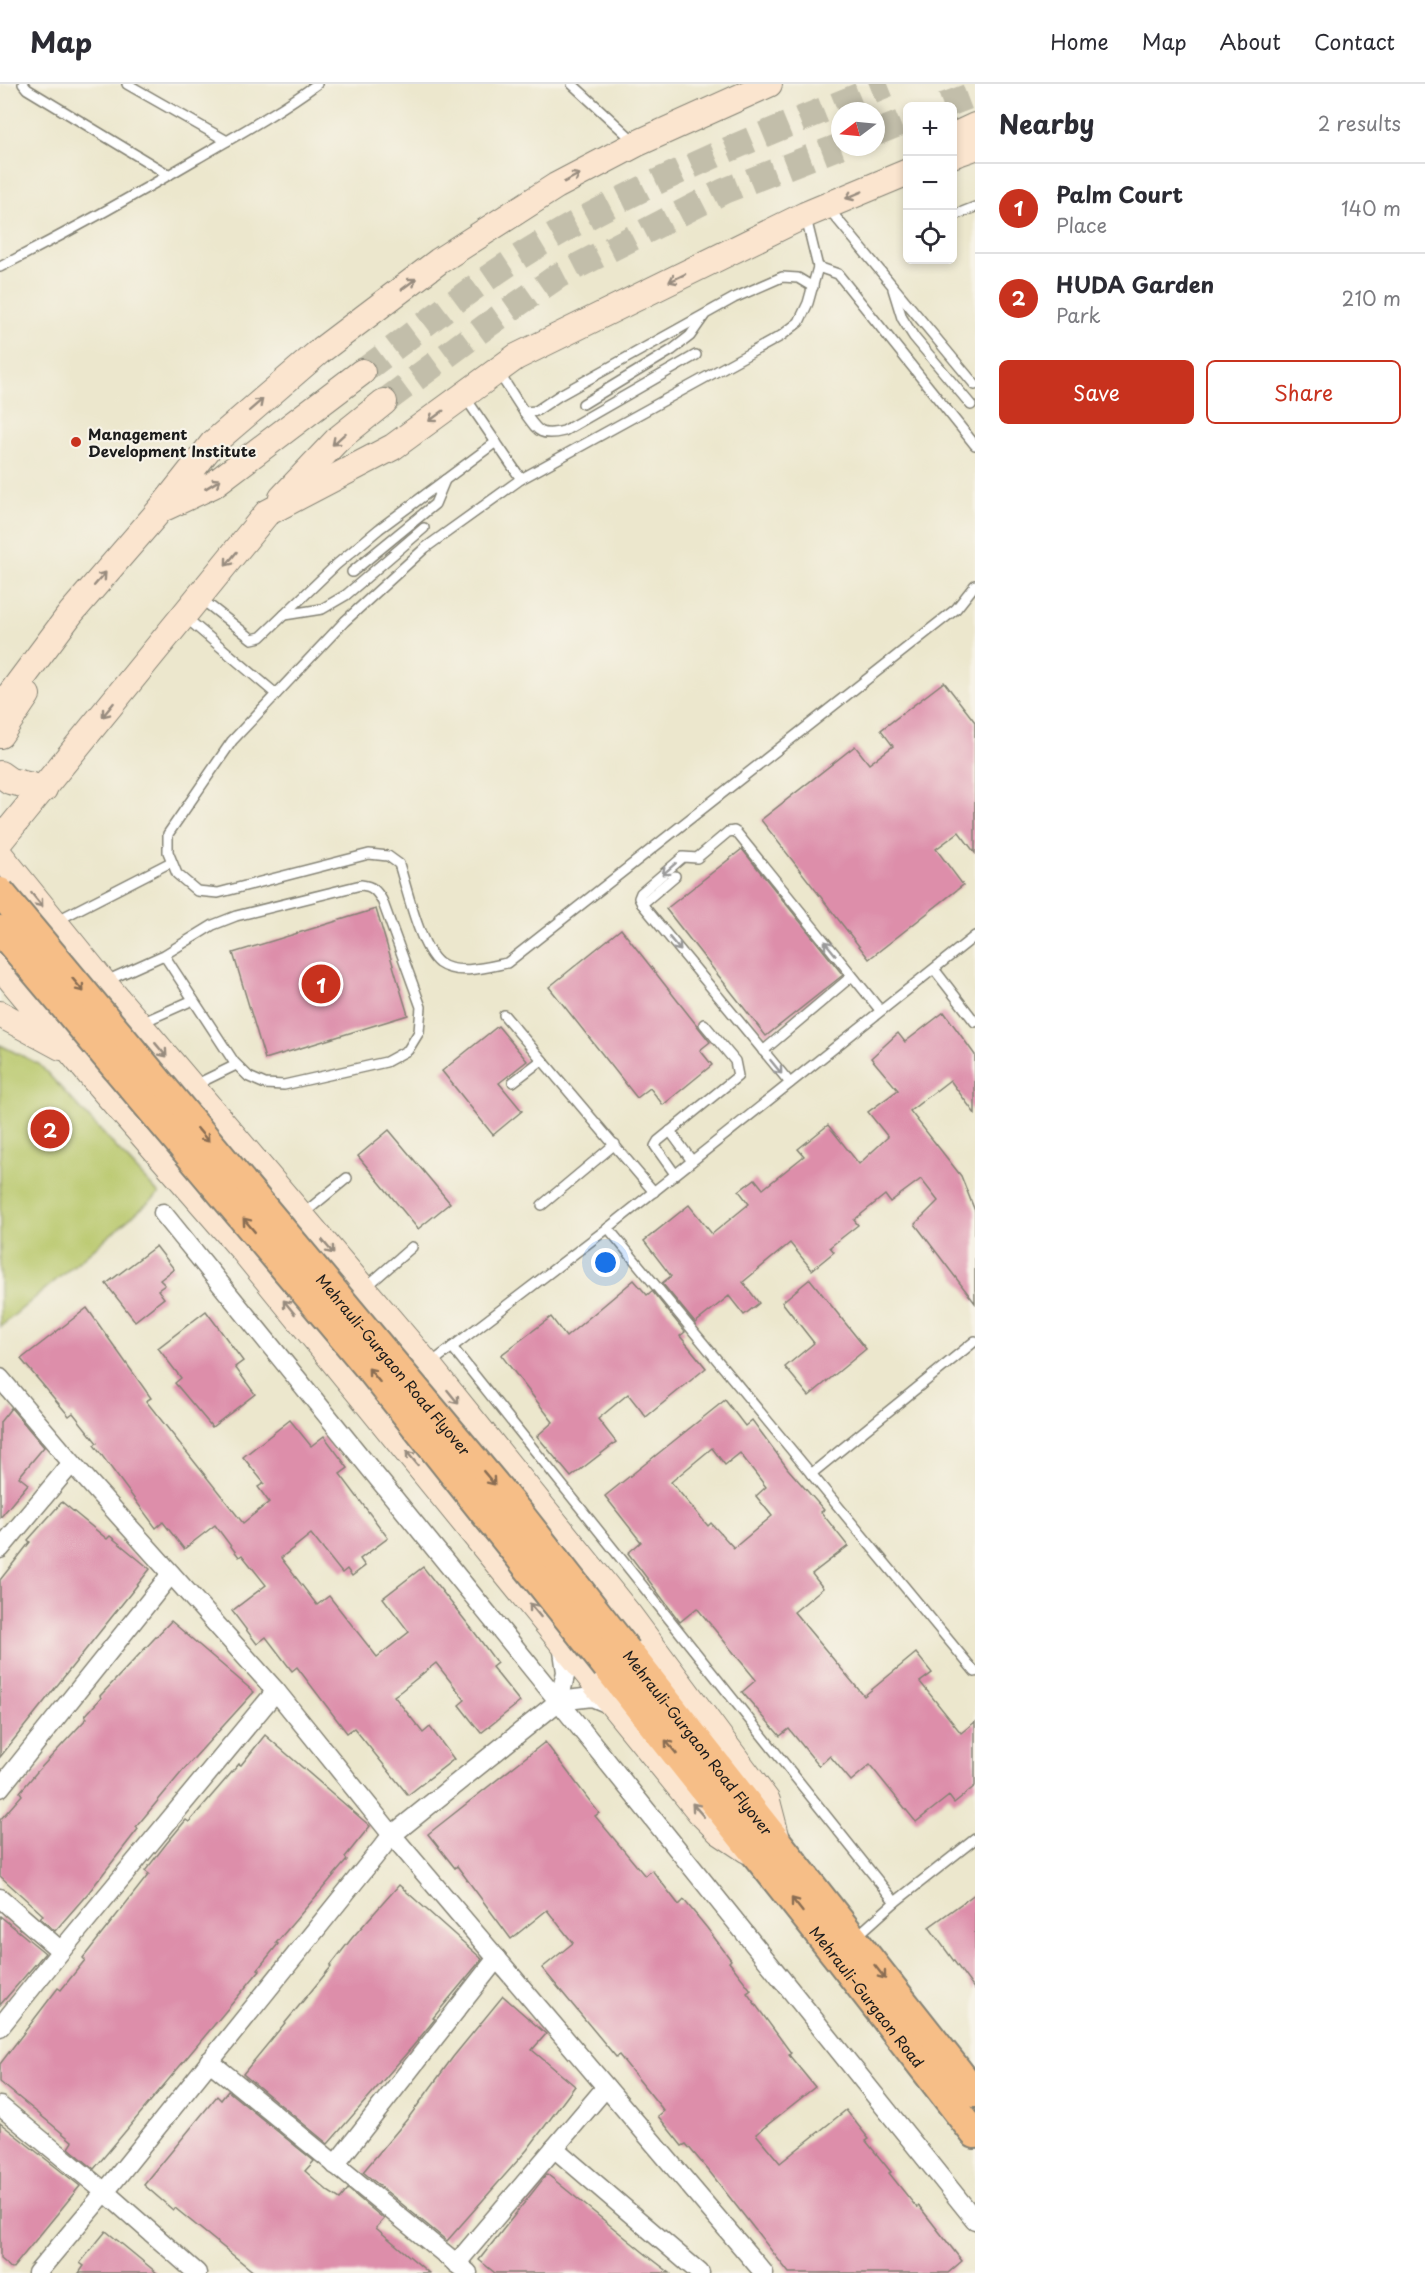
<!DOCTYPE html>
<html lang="en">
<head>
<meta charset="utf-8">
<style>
	body { margin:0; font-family:"Playpen Sans",sans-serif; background:#f7f7f7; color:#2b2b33 }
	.controls { position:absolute; right:18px; top:18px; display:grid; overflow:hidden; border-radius:9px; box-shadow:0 3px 9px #0003 }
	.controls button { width:54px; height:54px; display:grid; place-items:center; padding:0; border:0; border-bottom:2px solid #e1e1e2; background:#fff; color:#2b2b33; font:30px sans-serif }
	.compass { position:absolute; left:831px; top:18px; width:54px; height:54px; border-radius:50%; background:#fff; box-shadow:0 3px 9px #0003; rotate:254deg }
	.you { position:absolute; left:606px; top:1179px; width:21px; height:21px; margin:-15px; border:4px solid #fff; border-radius:50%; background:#1a73e8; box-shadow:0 0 0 9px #1a73e833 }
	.badge { display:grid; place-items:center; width:39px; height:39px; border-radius:50%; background:#c8321e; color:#fff; font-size:20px; font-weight:700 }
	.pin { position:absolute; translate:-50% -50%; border:3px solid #fff; box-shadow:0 2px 6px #0006 }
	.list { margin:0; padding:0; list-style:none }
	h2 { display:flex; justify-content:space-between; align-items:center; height:78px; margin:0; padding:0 24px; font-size:26px }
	h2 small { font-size:20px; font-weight:400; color:#7c7c81 }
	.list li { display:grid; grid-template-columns:39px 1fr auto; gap:18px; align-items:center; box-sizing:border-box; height:90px; padding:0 24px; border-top:2px solid #e1e1e2 }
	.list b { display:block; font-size:22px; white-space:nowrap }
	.list p { margin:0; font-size:20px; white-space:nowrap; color:#7c7c81 }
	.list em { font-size:20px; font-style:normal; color:#7c7c81 }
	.actions { display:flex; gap:12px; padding:18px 24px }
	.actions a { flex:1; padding:14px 0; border:2px solid #c8321e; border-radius:9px; text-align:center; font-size:21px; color:#c8321e }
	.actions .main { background:#c8321e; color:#fff }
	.icon { flex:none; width:33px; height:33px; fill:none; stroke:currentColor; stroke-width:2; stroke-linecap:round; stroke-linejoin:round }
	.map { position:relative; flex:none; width:975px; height:2189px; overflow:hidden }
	header { display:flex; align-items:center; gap:36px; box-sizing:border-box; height:84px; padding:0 30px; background:#fff; border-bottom:2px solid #e1e1e2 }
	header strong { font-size:28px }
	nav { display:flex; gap:33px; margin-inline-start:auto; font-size:21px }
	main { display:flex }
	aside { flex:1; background:#fff }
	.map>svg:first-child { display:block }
	.green { fill:#b8c76a; stroke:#6a7243; stroke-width:1.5 }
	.building { fill:#dd8eaa; fill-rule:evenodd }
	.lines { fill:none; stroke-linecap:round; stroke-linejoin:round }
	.secondary-tunnel { stroke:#c2beaa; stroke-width:26; stroke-dasharray:26 13; stroke-linecap:butt }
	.lane-casing { stroke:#848274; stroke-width:12 }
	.street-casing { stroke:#848274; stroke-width:21 }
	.secondary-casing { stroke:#848274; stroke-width:28 }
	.primary-casing { stroke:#848274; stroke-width:32 }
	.lane { stroke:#fff; stroke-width:9 }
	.street { stroke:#fff; stroke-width:18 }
	.secondary { stroke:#fbe5cf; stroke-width:26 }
	.primary { stroke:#f6be87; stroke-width:28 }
	.primary-bridge-casing { stroke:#848274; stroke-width:32; stroke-linecap:butt }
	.primary-bridge { stroke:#f6be87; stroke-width:28 }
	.oneway { stroke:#978b7e }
	.oneway2 { stroke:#999 }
	.oneway3 { stroke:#896d52 }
	.poi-dot { fill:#c8321e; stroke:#f7f3e8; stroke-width:2 }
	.labels { text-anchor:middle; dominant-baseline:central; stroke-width:4.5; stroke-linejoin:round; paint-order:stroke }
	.poi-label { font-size:15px; font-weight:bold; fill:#1c1c1c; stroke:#f7f3e8; text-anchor:start }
	.street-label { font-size:15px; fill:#1c1c1c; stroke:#f7f3e8 }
</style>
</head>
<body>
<header>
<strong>Map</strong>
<nav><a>Home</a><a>Map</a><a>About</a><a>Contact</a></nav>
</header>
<main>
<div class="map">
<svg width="975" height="2189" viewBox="0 0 975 2189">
	<rect width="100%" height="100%" fill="#f7f3e8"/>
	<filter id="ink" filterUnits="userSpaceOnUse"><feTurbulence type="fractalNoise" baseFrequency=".0167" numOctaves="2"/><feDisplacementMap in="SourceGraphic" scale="12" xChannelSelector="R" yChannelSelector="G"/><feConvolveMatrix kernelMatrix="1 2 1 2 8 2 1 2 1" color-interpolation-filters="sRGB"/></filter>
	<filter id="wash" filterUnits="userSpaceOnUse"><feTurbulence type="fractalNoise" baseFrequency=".008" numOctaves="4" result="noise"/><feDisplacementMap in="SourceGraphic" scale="24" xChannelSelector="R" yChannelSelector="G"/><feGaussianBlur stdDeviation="1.35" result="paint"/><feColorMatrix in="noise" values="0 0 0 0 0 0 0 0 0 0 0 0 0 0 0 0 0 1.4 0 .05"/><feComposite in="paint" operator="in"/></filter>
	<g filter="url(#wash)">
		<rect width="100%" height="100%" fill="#ece7cd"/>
		<path class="green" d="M0,961L39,980L159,1110L0,1243Z"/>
		<g id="blocks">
			<g class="building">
				<path d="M944,598L975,638V769L959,748L936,765L963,801L869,875L761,736L855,662L869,680L893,662L881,646Z"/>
				<path d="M742,765L843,891L766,952L666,825Z"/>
				<path d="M376,825L408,931L265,975L233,869Z"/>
				<path d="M621,845L710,958L700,966L712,981L663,1021L650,1004L637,1014L549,903Z"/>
				<path d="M944,928L975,971V1030L950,996L910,1027L961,1092L975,1127V1219L915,1140L938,1117L921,1095L890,1118L885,1111L854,1136L858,1141L830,1163L834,1168L812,1186L790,1159L743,1198L759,1219L744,1231L729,1212L695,1239L662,1199L671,1192L644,1157L689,1121L712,1150L749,1120L739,1107L755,1095L763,1105L804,1072L798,1065L828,1041L859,1080L888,1053L868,1028L898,1006L871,974L898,949L905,958Z"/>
				<path d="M498,942L527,977L499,999L522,1027L493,1051L442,987Z"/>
				<path d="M389,1046L450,1119L418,1145L358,1072Z"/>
				<path d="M156,1162L174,1185L160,1196L165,1201L158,1206L164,1214L135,1237L106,1200Z"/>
				<path d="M810,1195L866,1265L809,1312L785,1283L814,1259L782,1218Z"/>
				<path d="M634,1196L647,1211L652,1207L685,1248L680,1252L706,1284L646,1333L628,1310L598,1335L616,1358L571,1393L537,1352L553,1338L501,1271L551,1233L566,1253Z"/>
				<path d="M87,1224L151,1314L146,1317L243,1439L269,1418L258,1403L264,1399L243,1373L290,1336L311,1362L324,1352L348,1384L340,1390L388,1454L360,1475L365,1482L352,1492L347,1485L342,1489L311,1450L281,1474L317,1521L329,1512L377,1573L409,1548L383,1514L423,1483L475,1549L497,1579L492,1583L520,1618L481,1649L459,1621L465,1616L436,1579L401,1607L394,1612L423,1649L430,1643L454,1675L408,1711L354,1644L347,1649L297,1583L292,1587L266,1553L257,1560L232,1527L266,1501L242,1471L239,1473L215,1441L184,1465L163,1438L156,1444L94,1361L97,1359L73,1329L69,1332L21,1275Z"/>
				<path d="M206,1227L243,1277L235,1283L255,1310L212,1343L175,1299L181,1294L158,1264Z"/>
				<path d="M725,1316L745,1342L752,1336L788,1385L824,1426L821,1428L848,1462L812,1490L823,1504L794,1528L864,1612L916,1569L932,1589L920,1598L961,1649L975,1638V1702L954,1719L949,1712L916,1738L870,1681L851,1697L830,1672L819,1682L789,1645L780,1652L742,1608L756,1596L697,1524L680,1538L628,1469L641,1458L605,1412ZM712,1364L725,1381L740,1369L766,1403L756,1412L772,1432L734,1464L711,1439L708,1442L671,1398Z"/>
				<path d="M11,1324L44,1363L19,1393L28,1400L0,1434V1338Z"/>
				<path d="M62,1418L107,1455L110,1452L150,1485L0,1673V1496L30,1458L28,1456Z"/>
				<path d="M171,1537L254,1608L185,1684L136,1743L138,1745L89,1808L55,1847L40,1834L43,1831L0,1792V1736L22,1711L20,1708L36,1689L87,1634L85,1632L101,1614L100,1612Z"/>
				<path d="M265,1651L370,1742L345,1773L347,1776L276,1859L278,1860L258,1885L260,1886L94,2085L69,2064L73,2058L0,1998V1980L58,1904L61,1906L85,1876L83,1874L149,1790L145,1787L166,1760L186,1736L189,1738L239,1680L241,1681Z"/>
				<path d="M545,1658L599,1729L595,1732L645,1792L652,1786L679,1821L684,1816L707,1844L731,1876L729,1878L751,1906L747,1909L791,1969L789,1971L815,2003L756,2050L780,2079L846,2026L869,2055L866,2057L891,2088L889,2089L917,2124L919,2122L962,2177L948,2189H789L709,2087L686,2060L682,2062L658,2032L664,2027L619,1971L616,1973L542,1884L573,1859L547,1826L511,1855L457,1782L455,1784L428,1750Z"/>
				<path d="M399,1801L482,1875L433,1934L435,1935L413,1962L328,2060L243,1990L331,1883L330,1882L352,1854Z"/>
				<path d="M975,1810V1906L929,1843Z"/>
				<path d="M0,1832L45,1869L0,1921Z"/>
				<path d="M503,1912L546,1950L532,1966L575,2002L527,2066L447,2157L363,2088L409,2033L453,1973Z"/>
				<path d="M228,2007L314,2077L305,2087L329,2108L340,2115L348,2105L384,2135L376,2144L429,2189H255L175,2124L173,2126L144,2101L217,2012L221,2016Z"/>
				<path d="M0,2039L80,2102L12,2185L0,2175Z"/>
				<path d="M547,2090L648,2172L670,2189H495L479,2176Z"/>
				<path d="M106,2147L157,2189H79L84,2182L80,2179Z"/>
			</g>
		</g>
	</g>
	<g filter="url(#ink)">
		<use href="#blocks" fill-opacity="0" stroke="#848274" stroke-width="1.5"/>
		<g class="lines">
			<g class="secondary-tunnel">
				<path d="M943,22L975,10"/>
				<path d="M876,49L908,36"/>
				<path d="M362,288C419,246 479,196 540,160C650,94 769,48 888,0"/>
				<path d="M384,318L485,243L558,192L724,107L840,62"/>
			</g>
			<g class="lane-casing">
				<g id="lane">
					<path d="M23,0L27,5L169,91"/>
					<path d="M127,0L227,57"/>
					<path d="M572,0L635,58"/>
					<path d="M828,124L975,301"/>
					<path d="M952,132L975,123"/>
					<path d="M806,134L818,183L808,219L799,238L781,252L521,395L425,464L345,537L232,657L168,750V768L177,790L197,807L218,809L369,770L388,772L399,780C407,805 420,864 439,879C457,892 488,883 507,879L956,525L975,501"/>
					<path d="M0,183C67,149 132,113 196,75C237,51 279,28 317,0"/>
					<path d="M818,183L838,190L975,361"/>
					<path d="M893,205L902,234L914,253L971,321"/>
					<path d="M499,289L524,328L536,327L560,311L734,214L782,193L798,194L813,203"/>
					<path d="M465,313L521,395"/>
					<path d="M583,320L672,266L690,252L704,232"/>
					<path d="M524,328C538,347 539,353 564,347L696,271"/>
					<path d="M352,488L435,420L445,396"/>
					<path d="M200,514L252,555L261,553L336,481L379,445L496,358"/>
					<path d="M284,531L322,525L346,511L424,444"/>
					<path d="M184,532L276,610"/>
					<path d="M642,820L675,792"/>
					<path d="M56,837L171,778"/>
					<path d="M934,885L975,938"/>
					<path d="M106,897L164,871L213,841L236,832L361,801C372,802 376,806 382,816L421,923L419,948L408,966L386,978L284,1001L265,1000L249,993L234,978L164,871"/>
					<path d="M504,931L654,1108"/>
					<path d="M141,939L193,916"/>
					<path d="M763,967L852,892"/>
					<path d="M513,998L542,976"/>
					<path d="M790,999L642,820L639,814L641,809L683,773L697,774L728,748L734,747L737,749L880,926"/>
					<path d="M193,1002L236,981"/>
					<path d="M670,1047L692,1077"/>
					<path d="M675,1090L655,1062L658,1057L738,992L735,977L704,940"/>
					<path d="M542,1121L615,1060"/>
					<path d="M303,1130L347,1094"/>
					<path d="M608,1144L975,1588"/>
					<path d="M365,1204L412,1163"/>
					<path d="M452,1263L895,1818"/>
					<path d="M430,1280L608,1144L975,852"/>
					<path d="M811,1390L975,1257"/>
					<path d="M856,1853L895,1818L975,1755"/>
				</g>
			</g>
			<g class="street-casing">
				<g id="street">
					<path d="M163,1129L577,1640L975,2136"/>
					<path d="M0,1294L72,1379L276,1607L392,1751L764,2189"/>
					<path d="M0,1465L72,1379"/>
					<path d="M559,1617L566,1588L562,1560"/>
					<path d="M0,1704L171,1490"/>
					<path d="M0,1814L61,1867"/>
					<path d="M0,1943L61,1867L276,1607"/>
					<path d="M209,1977L468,2189"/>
					<path d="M0,2022L105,2108L197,2189"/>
					<path d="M554,2064L700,2189"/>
					<path d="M335,2081L497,1874"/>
					<path d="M456,2180L606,2003"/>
					<path d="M37,2189L105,2108L392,1751L559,1617L592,1613L611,1621"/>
				</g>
			</g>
			<g class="secondary-casing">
				<g id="secondary">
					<path d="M952,56L960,49L975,42"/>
					<path d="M952,71L975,63"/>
					<path d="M282,414L338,355L384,318"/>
					<path d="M166,423L213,401L362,288"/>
					<path d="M0,624L71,529L160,426L213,359L320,267L439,177L556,102L636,60L769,0"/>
					<path d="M0,651L27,611"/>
					<path d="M0,690L10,697L44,705"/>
					<path d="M0,757L267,429L393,363L516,273L805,131L908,88"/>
					<path d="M0,771L103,898L428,1281L629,1531L767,1717L778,1759"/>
					<path d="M0,882L93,994L243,1166L700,1728L720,1748L747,1766"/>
					<path d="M0,930L61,963"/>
				</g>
			</g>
			<g class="primary-casing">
				<g id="primary">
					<path id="s1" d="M627,1567L975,2009"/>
					<path id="s2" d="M607,1583L839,1875L975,2050"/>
				</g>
			</g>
			<use href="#lane" class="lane"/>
			<use href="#street" class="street"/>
			<use href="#secondary" class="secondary"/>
			<use href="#primary" class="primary"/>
			<g class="primary-bridge-casing">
				<g id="primary-bridge">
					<path id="s3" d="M0,808L522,1433L627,1567"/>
					<path d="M0,846L374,1290L607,1583"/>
				</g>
			</g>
			<use href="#primary-bridge" class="primary-bridge"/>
		</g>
		<defs><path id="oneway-shaft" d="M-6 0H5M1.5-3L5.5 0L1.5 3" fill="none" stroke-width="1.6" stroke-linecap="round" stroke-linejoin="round" transform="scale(1.5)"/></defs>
		<g class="oneway">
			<use href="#oneway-shaft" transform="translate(572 94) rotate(-28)"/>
			<use href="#oneway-shaft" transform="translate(854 111) rotate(157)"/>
			<use href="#oneway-shaft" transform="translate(677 194) rotate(154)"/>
			<use href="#oneway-shaft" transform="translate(409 200) rotate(-37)"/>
			<use href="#oneway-shaft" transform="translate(256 321) rotate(-41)"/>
			<use href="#oneway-shaft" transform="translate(436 332) rotate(144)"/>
			<use href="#oneway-shaft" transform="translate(339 355) rotate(138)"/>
			<use href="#oneway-shaft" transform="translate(213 400) rotate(-31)"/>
			<use href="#oneway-shaft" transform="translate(231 475) rotate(129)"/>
			<use href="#oneway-shaft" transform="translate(100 495) rotate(-49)"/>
			<use href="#oneway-shaft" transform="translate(108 626) rotate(129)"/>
			<use href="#oneway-shaft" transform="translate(37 816) rotate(51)"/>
			<use href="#oneway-shaft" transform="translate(161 966) rotate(50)"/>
			<use href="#oneway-shaft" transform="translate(328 1163) rotate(50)"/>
			<use href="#oneway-shaft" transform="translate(289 1223) rotate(-129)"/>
			<use href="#oneway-shaft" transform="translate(453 1313) rotate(51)"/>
			<use href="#oneway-shaft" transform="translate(412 1374) rotate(-129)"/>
			<use href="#oneway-shaft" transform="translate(535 1526) rotate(-129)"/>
			<use href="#oneway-shaft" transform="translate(698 1726) rotate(-131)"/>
		</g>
		<g class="oneway2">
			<use href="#oneway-shaft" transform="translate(669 785) rotate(139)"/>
			<use href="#oneway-shaft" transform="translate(675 860) rotate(50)"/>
			<use href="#oneway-shaft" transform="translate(830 864) rotate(-129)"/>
			<use href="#oneway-shaft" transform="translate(776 983) rotate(51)"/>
		</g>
		<g class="oneway3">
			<use href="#oneway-shaft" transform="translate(78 901) rotate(50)"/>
			<use href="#oneway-shaft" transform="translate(203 1051) rotate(50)"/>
			<use href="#oneway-shaft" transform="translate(249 1141) rotate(-130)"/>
			<use href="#oneway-shaft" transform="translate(374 1291) rotate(-129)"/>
			<use href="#oneway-shaft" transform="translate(489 1394) rotate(50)"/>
			<use href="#oneway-shaft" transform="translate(671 1663) rotate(-129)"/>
			<use href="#oneway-shaft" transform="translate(797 1821) rotate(-128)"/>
			<use href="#oneway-shaft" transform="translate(880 1888) rotate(52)"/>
		</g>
	</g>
	<circle class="poi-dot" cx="76" cy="358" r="6"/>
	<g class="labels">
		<g class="poi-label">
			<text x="88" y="349">Management<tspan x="88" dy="17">Development Institute</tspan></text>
		</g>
		<g class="street-label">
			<text stroke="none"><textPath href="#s3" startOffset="615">Mehrauli-Gurgaon Road Flyover</textPath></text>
			<text stroke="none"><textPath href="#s1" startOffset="116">Mehrauli-Gurgaon Road Flyover</textPath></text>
			<text stroke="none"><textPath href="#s2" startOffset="420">Mehrauli-Gurgaon Road</textPath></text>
		</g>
	</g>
</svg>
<div class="controls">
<button>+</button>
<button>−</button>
<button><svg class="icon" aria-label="locate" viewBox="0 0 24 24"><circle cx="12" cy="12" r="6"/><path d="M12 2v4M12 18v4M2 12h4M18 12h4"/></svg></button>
</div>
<svg class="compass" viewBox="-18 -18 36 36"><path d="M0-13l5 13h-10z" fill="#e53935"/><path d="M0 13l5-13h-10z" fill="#7c7c81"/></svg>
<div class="you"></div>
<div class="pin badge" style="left:321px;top:900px">1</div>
<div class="pin badge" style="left:50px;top:1045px">2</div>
</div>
<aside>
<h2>Nearby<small>2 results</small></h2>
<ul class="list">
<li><span class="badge">1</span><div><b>Palm Court</b><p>Place</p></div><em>140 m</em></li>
<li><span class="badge">2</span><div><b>HUDA Garden</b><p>Park</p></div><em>210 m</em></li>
</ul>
<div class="actions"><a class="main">Save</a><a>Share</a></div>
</aside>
</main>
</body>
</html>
